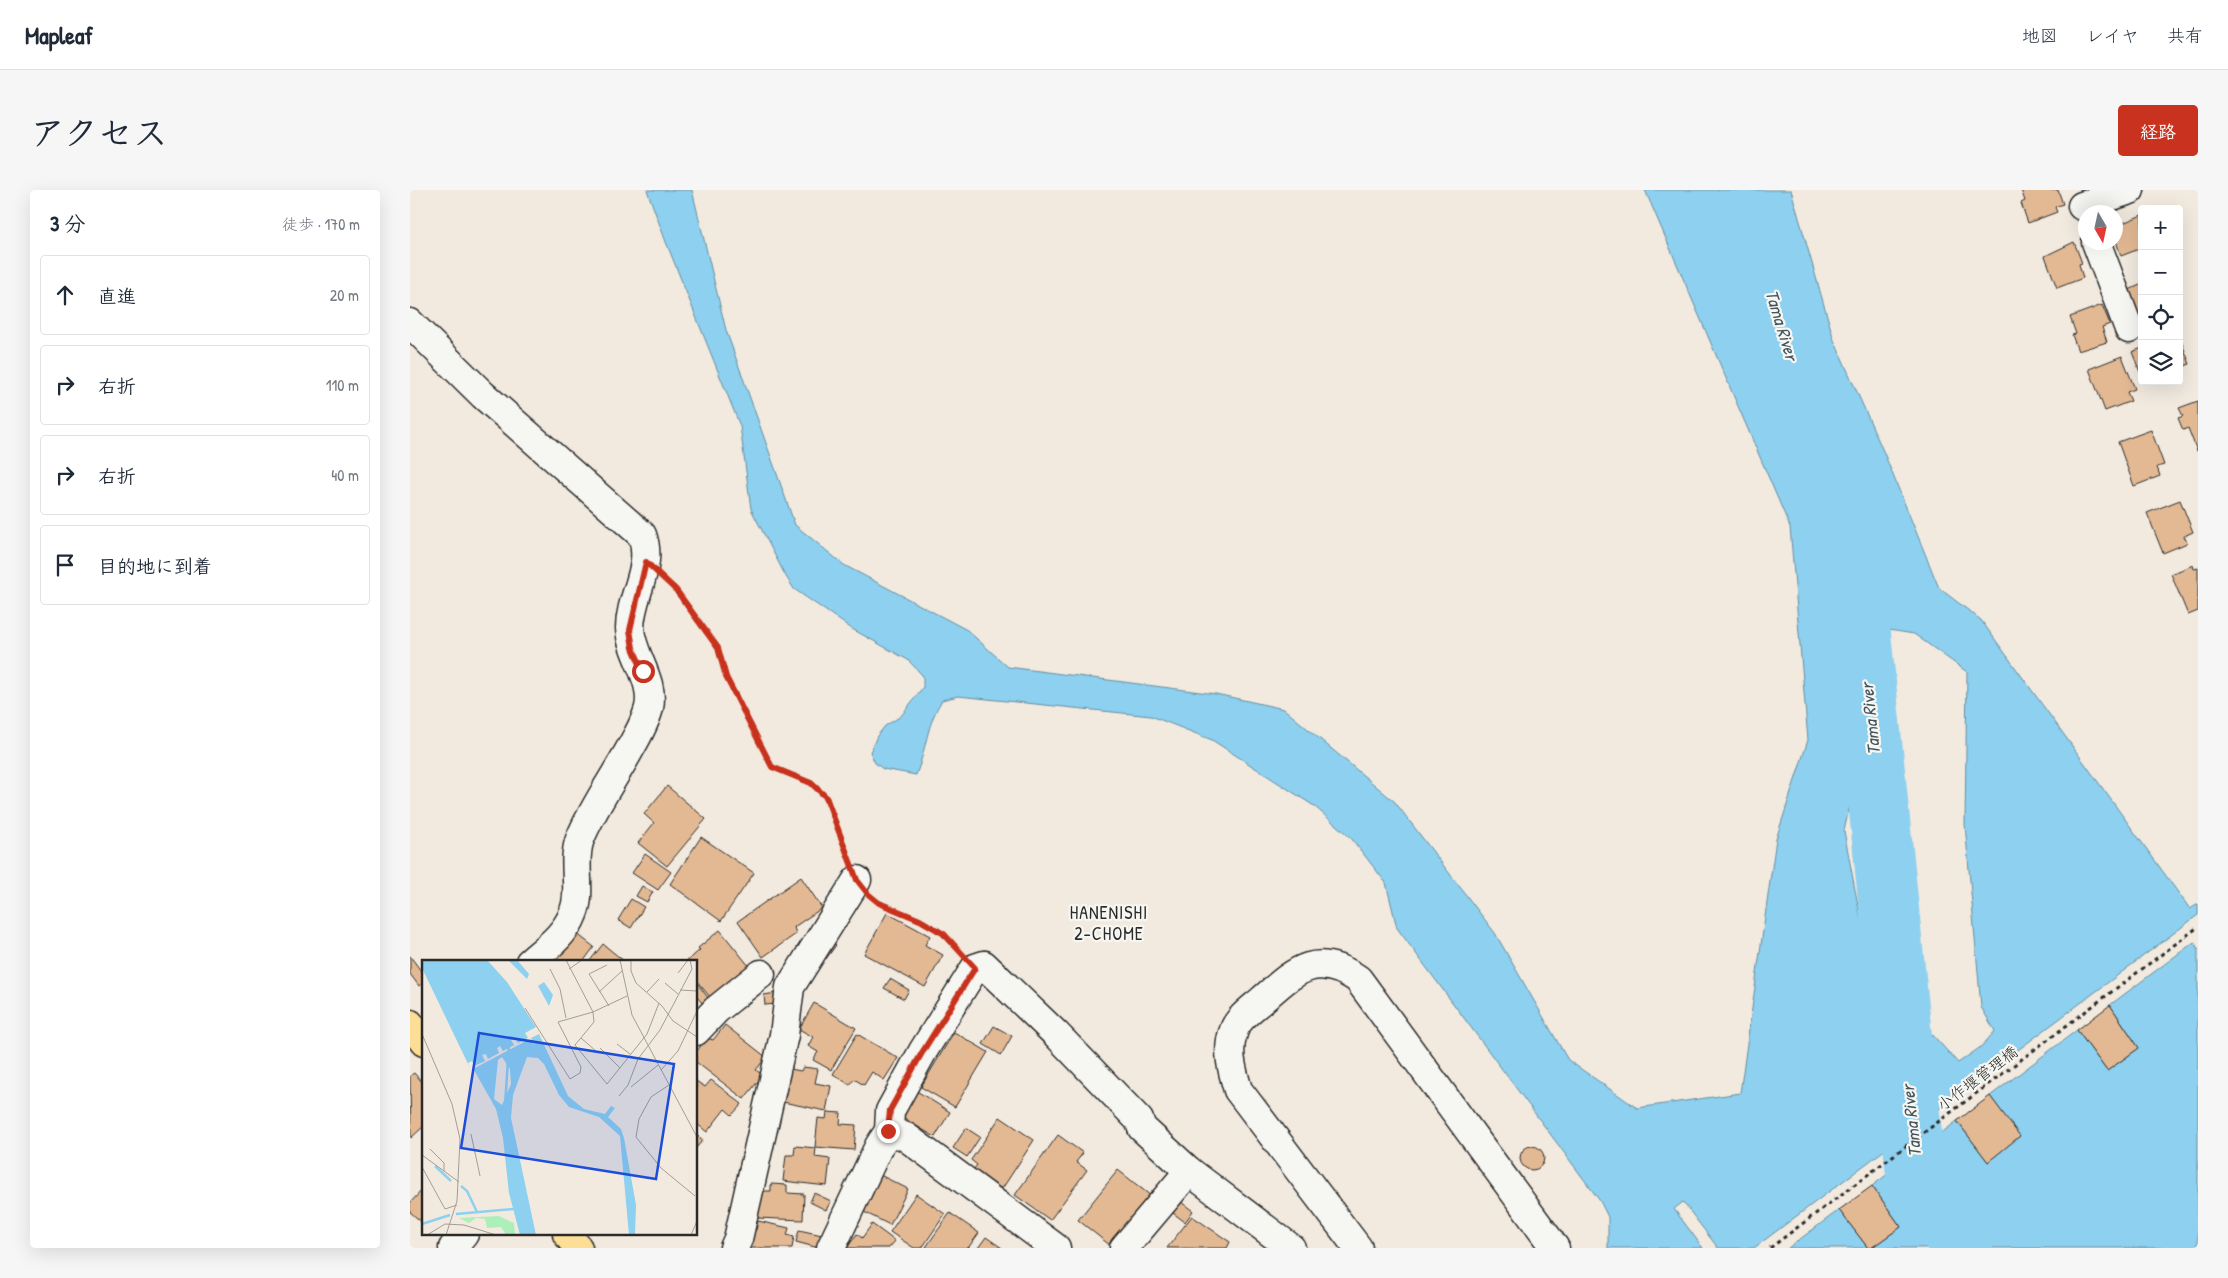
<!DOCTYPE html>
<html lang="ja">
<head>
<meta charset="utf-8">
<style>
	body { margin:0; font-family:"Patrick Hand","Klee One",sans-serif; background:#f6f6f7; color:#1f2937 }
	.controls { position:absolute; right:15px; top:15px; display:grid; overflow:hidden; border-radius:5px; box-shadow:0 5px 20px #0002 }
	.controls button { width:45px; height:45px; display:grid; place-items:center; padding:0; border:0; border-bottom:1px solid #e0e1e3; background:#fff; color:#1f2937; font:25px sans-serif }
	.compass { position:absolute; left:1668px; top:15px; width:45px; height:45px; border-radius:50%; background:#fff; box-shadow:0 5px 20px #0002; rotate:171deg }
	.stop { position:absolute; width:15px; height:15px; margin:-11px; border:4px solid #c8321e; border-radius:50%; background:#fff }
	.stop.end { background:#c8321e; border-color:#fff; box-shadow:0 1px 5px #0008 }
	.list { margin:0; padding:0; list-style:none }
	h2 { display:flex; justify-content:space-between; align-items:center; height:65px; margin:0; padding:0 20px; font-size:21px }
	h2 small { font-size:16px; font-weight:400; color:#747a83 }
	.list li { display:grid; grid-template-columns:32px 1fr auto; gap:15px; align-items:center; box-sizing:border-box; height:80px; margin:0 10px 10px; padding:0 10px; border:1px solid #e0e1e3; border-radius:5px }
	.list b { display:block; font-size:19px; white-space:nowrap }
	.list em { font-size:16px; font-style:normal; color:#747a83 }
	.icon { flex:none; width:28px; height:28px; fill:none; stroke:currentColor; stroke-width:2; stroke-linecap:round; stroke-linejoin:round }
	.map { position:relative; flex:none; width:1788px; height:1058px; overflow:hidden; border-radius:5px }
	header { display:flex; align-items:center; gap:30px; box-sizing:border-box; height:70px; padding:0 25px; background:#fff; border-bottom:1px solid #e0e1e3 }
	header strong { font-size:24px }
	nav { display:flex; gap:28px; margin-inline-start:auto; font-size:18px }
	.intro { display:flex; align-items:center; justify-content:space-between; box-sizing:border-box; height:120px; padding:0 30px }
	h1 { margin:0; font-size:35px }
	.button { padding:12px 22px; border-radius:5px; background:#c8321e; color:#fff; font-size:18px; font-weight:700 }
	main { display:flex; gap:30px; padding:0 30px }
	aside { flex:1; background:#fff; border-radius:5px; box-shadow:0 5px 20px #0002 }
	.map>svg:first-child { display:block }
	.water { fill:#8dd0ef; stroke:#668ea1; fill-rule:evenodd }
	.lines { fill:none; stroke-linecap:round; stroke-linejoin:round }
	.river { stroke:#8dd0ef; stroke-width:60 }
	.building { fill:#e3b993; stroke:#2b2b2b }
	.minor-casing { stroke:#2b2b2b; stroke-width:31 }
	.major-casing { stroke:#2b2b2b; stroke-width:31 }
	.path { stroke:#2b2b2b; stroke-width:3; stroke-dasharray:4 4; stroke-linecap:butt }
	.minor { stroke:#f6f6f2; stroke-width:28 }
	.major { stroke:#fdde96; stroke-width:28 }
	.route { stroke:#c8321e; stroke-width:6 }
	.labels { text-anchor:middle; dominant-baseline:central; stroke-width:4.5; stroke-linejoin:round; paint-order:stroke }
	.street-label { font-size:16px; fill:#2b2b2b; stroke:#f6f6f2 }
	.water-label { font-size:18px; font-style:italic; fill:#44545c; stroke:#f6f6f2 }
	.neighbourhood-label { font-size:18px; letter-spacing:1px; fill:#2b2b2b; stroke:#f6f6f2 }
	.inset-river { fill:none; stroke:#8dd0ef; stroke-width:2.5 }
	.inset-road { fill:none; stroke:#a29e97; stroke-width:1 }
	.view { fill:#1d4ed8; fill-opacity:0.15; stroke:#1d4ed8; stroke-width:2.5 }
	.inset-edge { fill:none; stroke:#2b2b2b; stroke-width:2.5 }
</style>
</head>
<body>
<header>
<strong>Mapleaf</strong>
<nav><a>地図</a><a>レイヤ</a><a>共有</a></nav>
</header>
<div class="intro"><h1>アクセス</h1><a class="button">経路</a></div>
<main>
<aside>
<h2>3 分<small>徒歩 · 170 m</small></h2>
<ul class="list">
<li><svg class="icon" aria-label="ahead" viewBox="0 0 24 24"><path d="M12 20V5M6 11l6-6 6 6"/></svg><div><b>直進</b></div><em>20 m</em></li>
<li><svg class="icon" aria-label="right" viewBox="0 0 24 24"><path d="M7 20v-9h11M14 6l5 5-5 5"/></svg><div><b>右折</b></div><em>110 m</em></li>
<li><svg class="icon" aria-label="right" viewBox="0 0 24 24"><path d="M7 20v-9h11M14 6l5 5-5 5"/></svg><div><b>右折</b></div><em>40 m</em></li>
<li><svg class="icon" aria-label="arrive" viewBox="0 0 24 24"><path d="M6 21V4h12l-3 4 3 4H6"/></svg><div><b>目的地に到着</b></div></li>
</ul>
</aside>
<div class="map">
<svg width="1788" height="1058" viewBox="0 0 1788 1058">
	<rect width="100%" height="100%" fill="#f2eadf"/>
	<filter id="ink" filterUnits="userSpaceOnUse"><feTurbulence type="fractalNoise" baseFrequency=".02" numOctaves="2"/><feDisplacementMap in="SourceGraphic" scale="10" xChannelSelector="R" yChannelSelector="G"/><feConvolveMatrix kernelMatrix="1 2 1 2 8 2 1 2 1" color-interpolation-filters="sRGB"/></filter>
	<g filter="url(#ink)">
		<g class="water">
			<path d="M237,0H282L316,140L385,335L434,375L557,440L598,477L806,504L874,519L985,612L1085,743L1158,870L1227,918L1330,903L1366,649L1398,550L1380,337L1235,0H1381L1424,150L1474,263L1529,398L1571,430L1780,719L1788,714V725L1344,1058H1308L1273,1012L1264,1019L1293,1058H1198V1027L1190,1011L987,738L976,693L941,648L904,616L802,550L741,526L548,506L532,510C516,535 517,558 506,585L473,579L465,573L460,562L467,546L475,536L491,526L513,497V486L498,470L442,439L384,399L375,385L341,319L330,236L256,52ZM1479,440L1504,444L1557,482L1555,634L1571,817L1585,841L1572,856L1548,873L1459,774L1434,641Z"/>
			<path d="M1784,752L1788,758V1058H1461L1491,1037L1462,996L1547,931L1578,971L1580,906L1667,840L1697,881L1729,858L1700,815Z"/>
			<path d="M1429,1020L1458,1058H1378Z"/>
		</g>
		<g class="lines">
			<path class="river" d="M1451,444L1507,994L1553,1058"/>
		</g>
		<g class="building">
			<path d="M1611,0H1648L1653,14L1645,17L1647,22L1618,33L1611,13L1615,11Z"/>
			<path d="M1732,25V63L1729,59L1711,66L1706,51V36Z"/>
			<path d="M1664,52L1672,73L1669,74L1673,88L1647,98L1635,66Z"/>
			<path d="M1732,94V132L1719,100Z"/>
			<path d="M1692,115L1700,134L1692,137L1697,152L1668,161L1662,145L1666,144L1660,127Z"/>
			<path d="M1769,146L1780,174L1769,178Z"/>
			<path d="M1732,158V187L1722,162Z"/>
			<path d="M1712,166L1725,199L1717,202L1721,211L1695,221L1679,179Z"/>
			<path d="M1788,211V261H1787L1778,238L1773,240L1768,228L1773,226L1769,218Z"/>
			<path d="M1741,240L1754,275L1747,277L1750,286L1724,296L1708,252Z"/>
			<path d="M1770,310L1783,342L1774,346L1777,353L1753,363L1737,323Z"/>
			<path d="M1783,375L1784,379L1788,378V421L1778,425L1761,384Z"/>
			<path d="M257,596L296,629L257,676L228,653L244,633L234,624Z"/>
			<path d="M291,647L344,683L311,731L260,694Z"/>
			<path d="M235,664L261,682L248,700L222,683Z"/>
			<path d="M391,687L412,718L384,737L386,744L353,767L328,731Z"/>
			<path d="M232,696L243,702L237,712L226,706Z"/>
			<path d="M221,709L234,717L221,738L208,730Z"/>
			<path d="M477,723L520,746L515,755L533,765L515,797L454,764Z"/>
			<path d="M310,740L339,776L300,807L286,790V772H276L290,760L288,758Z"/>
			<path d="M166,743L184,757L173,772H138Z"/>
			<path d="M422,751L426,755L416,769L411,765Z"/>
			<path d="M193,754L215,772H179Z"/>
			<path d="M0,766L14,785V793L9,796L0,784Z"/>
			<path d="M480,789L499,800L494,809L474,798Z"/>
			<path d="M287,793L299,809L293,814L286,806Z"/>
			<path d="M366,803V814L355,815L354,805Z"/>
			<path d="M404,813L446,838L421,880L403,870L408,862L398,856L403,847L389,839Z"/>
			<path d="M1700,815L1729,858L1697,881L1667,840Z"/>
			<path d="M315,835L356,867L346,880L353,885L334,909L286,872V862L297,848L303,850Z"/>
			<path d="M584,836L602,846L591,865L573,854Z"/>
			<path d="M544,842L578,862L545,917L511,897Z"/>
			<path d="M447,844L488,868L474,890L462,882L454,895L444,889L440,895L423,884Z"/>
			<path d="M393,877L408,879L405,893L421,896L416,921L373,912L380,879L391,881Z"/>
			<path d="M4,883L14,894V936L1,948L0,886Z"/>
			<path d="M301,890L332,914L322,925L315,919L297,942L286,933V891L295,897Z"/>
			<path d="M505,900L540,922L525,947L490,926Z"/>
			<path d="M1580,906L1610,946L1578,972L1547,931Z"/>
			<path d="M417,922L431,923L430,934L446,935L444,960L405,957L408,928L416,929Z"/>
			<path d="M590,927L624,950L592,999L563,980L567,975L561,970Z"/>
			<path d="M556,938L570,947L557,967L543,958Z"/>
			<path d="M286,945L293,950L286,958Z"/>
			<path d="M648,945L673,963L666,972L677,980L640,1030L605,1005Z"/>
			<circle cx="1122" cy="968" r="12"/>
			<path d="M385,956L406,958L405,967L420,969L417,996L373,991L376,965H384Z"/>
			<path d="M708,980L741,1006L701,1056L668,1030Z"/>
			<path d="M470,985L498,999L480,1035L452,1021Z"/>
			<path d="M361,994L377,995V1003L394,1004L393,1030L347,1028L348,1001H361Z"/>
			<path d="M1462,996L1491,1037L1461,1058H1458L1429,1020Z"/>
			<path d="M14,998V1034L0,1022V1013Z"/>
			<path d="M404,1003L421,1011L416,1020L400,1012Z"/>
			<path d="M506,1004L535,1024L512,1058H504L480,1042Z"/>
			<path d="M767,1009L783,1021L775,1032L759,1020Z"/>
			<path d="M540,1023L569,1043L558,1058H518L516,1057Z"/>
			<path d="M782,1026L820,1052L817,1058H757Z"/>
			<path d="M348,1031L379,1038L377,1045L384,1047L382,1058H335L340,1038L346,1040Z"/>
			<path d="M462,1034L485,1051L479,1058H437L447,1044L452,1048Z"/>
			<path d="M389,1040L412,1045L409,1058L386,1052Z"/>
			<path d="M576,1047L592,1058H568Z"/>
		</g>
		<g class="lines">
			<g class="minor-casing">
				<g id="minor">
					<path d="M1672,16L1720,0"/>
					<path d="M1686,52L1719,139"/>
					<path d="M0,133L73,205L232,345C244,377 220,406 220,438C221,465 245,490 239,518C235,533 227,547 220,559C204,588 182,619 170,649C161,672 173,701 163,724C155,745 136,758 120,772"/>
					<path d="M286,841L306,820L351,784"/>
					<path d="M479,941L496,947L646,1058"/>
					<path d="M43,1058L54,1044"/>
					<path d="M324,1058L328,1049L374,845L380,797L447,690"/>
					<path d="M421,1058L469,956L479,941L480,921L513,861L565,778L574,775L646,844L729,930L732,938L779,981L881,1058"/>
					<path d="M714,1058L779,981"/>
					<path d="M948,1058L828,900C822,880 816,860 824,840C828,828 843,818 852,810C885,781 905,760 948,789L1145,1058"/>
				</g>
			</g>
			<g class="major-casing">
				<g id="major">
					<path d="M0,834L14,852"/>
					<path d="M157,1044L168,1058"/>
				</g>
			</g>
			<g class="path">
				<path d="M262,396L308,458L316,487L362,577L401,593L416,607L437,662"/>
				<path d="M469,712C496,725 524,733 545,756"/>
				<path d="M1360,1058L1788,737"/>
			</g>
			<use href="#minor" class="minor"/>
			<use href="#major" class="major"/>
		</g>
	</g>
	<g class="lines" filter="url(#ink)">
		<path class="route" d="M233,481L223,458L220,440L236,372L266,400L308,458L316,487L362,577L401,593L416,607L447,690L458,704L469,713L510,730L534,744L565,778L513,861L480,920L478,941"/>
	</g>
	<g class="labels">
		<g class="street-label">
			<text transform="translate(1567 888) rotate(-37)">小作堰管理橋</text>
		</g>
		<g class="water-label">
			<text transform="translate(1372 135) rotate(73)">Tama River</text>
			<text transform="translate(1460 529) rotate(-96)">Tama River</text>
			<text transform="translate(1501 931) rotate(-96)">Tama River</text>
		</g>
		<g class="neighbourhood-label">
			<text x="699" y="722">HANENISHI<tspan x="699" dy="21">2-CHOME</tspan></text>
		</g>
	</g>
	<g transform="translate(12 770)">
		<rect width="275" height="275" fill="#f2eadf"/>
		<path d="M77,256L92,263L93,275H84L79,267L65,268L63,259L54,258L47,263L37,258Z" fill="#adefb9"/>
		<path d="M0,0H65L85,22L114,67L103,73L106,78L96,83L93,78L89,80L92,85L81,91L78,86L75,88L77,93L66,99L64,94L60,95L63,101L52,106L50,101L46,103L48,108L0,8ZM86,0H95L107,14L105,19ZM122,22L131,35L127,46L116,26ZM117,74L146,136L162,149L183,154L189,146L193,148L186,157L199,169L202,178L214,245L213,275H207L198,176L177,157L147,147L137,135L122,104L116,98L105,97L91,135L89,158L114,275H98L87,233L81,178L74,149L52,110H49L108,79L113,86L109,78ZM80,97L88,109L89,124L80,145L72,139L76,100Z" fill="#8dd0ef" fill-rule="evenodd"/>
		<path class="inset-river" d="M83,146L87,84L84,80M13,206L29,221M39,226L45,231L55,252M34,254L92,249M0,264L28,255"/>
		<path class="inset-road" d="M144,0L171,52L205,36M198,0L210,55L275,177M209,0V11L214,23L240,46L251,61L275,77M185,5L167,14L187,46M128,9L138,29L144,58M147,9L160,0M256,13L266,0M243,23L256,34M258,30L275,31M177,32L200,11M225,32L237,19M103,48L148,119L158,113L159,107L136,62L171,52L172,62L153,85L185,124L225,74L237,43M0,74L30,144L38,179L35,241L24,275M159,78L174,91M195,84L208,94M178,88L198,108M239,110L256,91L275,51M247,125L229,137L217,159L214,177L239,208L273,236M209,127L236,105M197,136L206,125L216,99L238,70L270,9L268,0M49,174L58,216M8,189L22,203V211M0,195L37,222M0,207L23,249L35,245M5,275L23,264L42,265L74,275M269,275L275,261"/>
		<path class="view" d="M57,73L252,104L234,219L39,188Z"/>
		<rect width="275" height="275" class="inset-edge"/>
	</g>
</svg>
<div class="controls">
<button>+</button>
<button>−</button>
<button><svg class="icon" aria-label="locate" viewBox="0 0 24 24"><circle cx="12" cy="12" r="6"/><path d="M12 2v4M12 18v4M2 12h4M18 12h4"/></svg></button>
<button><svg class="icon" aria-label="layers" viewBox="0 0 24 24"><path d="M12 4l9 5-9 5-9-5zM3 14l9 5 9-5"/></svg></button>
</div>
<svg class="compass" viewBox="-18 -18 36 36"><path d="M0-13l5 13h-10z" fill="#e53935"/><path d="M0 13l5-13h-10z" fill="#747a83"/></svg>
<div class="stop" style="left:233px;top:481px"></div>
<div class="stop end" style="left:478px;top:941px"></div>
</div>
</main>
</body>
</html>
